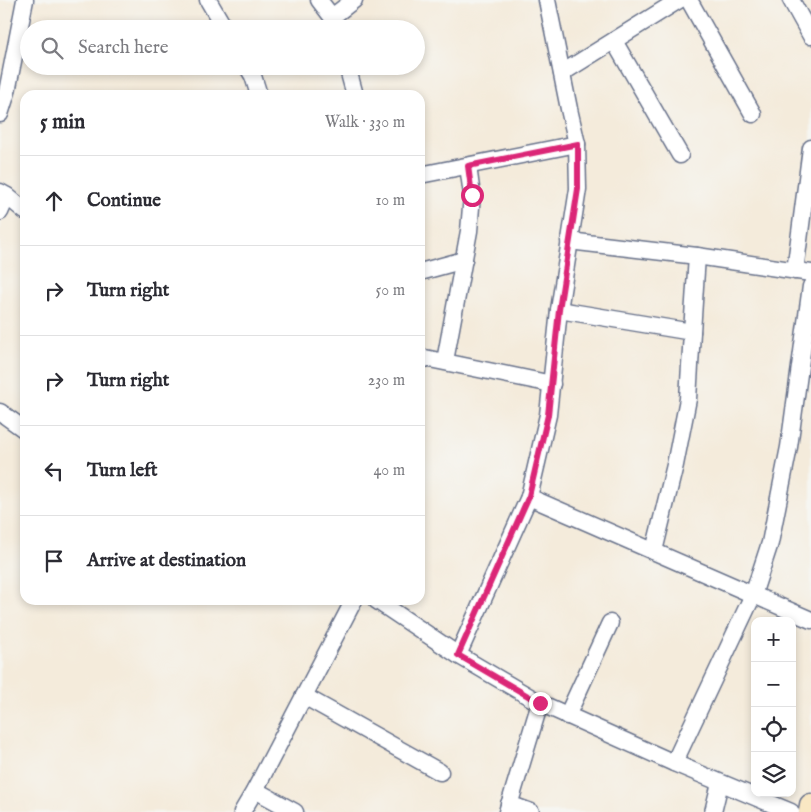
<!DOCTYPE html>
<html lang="en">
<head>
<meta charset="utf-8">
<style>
	body { margin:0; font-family:"IM FELL English",serif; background:#f7f7f7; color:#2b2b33 }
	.controls { position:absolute; right:15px; bottom:15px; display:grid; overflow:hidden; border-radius:10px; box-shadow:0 2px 8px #0003 }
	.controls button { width:45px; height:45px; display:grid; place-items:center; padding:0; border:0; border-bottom:1px solid #e1e1e2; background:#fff; color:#2b2b33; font:25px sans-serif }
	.stop { position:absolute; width:15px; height:15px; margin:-11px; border:4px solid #db2777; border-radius:50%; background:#fff }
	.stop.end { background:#db2777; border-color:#fff; box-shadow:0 1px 5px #0008 }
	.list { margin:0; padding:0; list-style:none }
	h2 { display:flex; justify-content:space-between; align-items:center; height:65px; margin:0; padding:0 20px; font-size:21px }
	h2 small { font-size:16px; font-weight:400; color:#7c7c81 }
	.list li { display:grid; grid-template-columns:32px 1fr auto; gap:15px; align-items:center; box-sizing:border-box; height:90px; padding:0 20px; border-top:1px solid #e1e1e2 }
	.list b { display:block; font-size:19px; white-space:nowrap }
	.list em { font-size:16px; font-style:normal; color:#7c7c81 }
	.icon { flex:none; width:28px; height:28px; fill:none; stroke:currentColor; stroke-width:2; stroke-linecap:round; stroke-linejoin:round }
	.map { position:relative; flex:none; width:811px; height:812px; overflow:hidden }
	.search { position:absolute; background:#fff; box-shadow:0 2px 8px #0003; left:20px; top:20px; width:405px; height:55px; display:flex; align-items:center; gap:12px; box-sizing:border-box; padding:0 18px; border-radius:28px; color:#7c7c81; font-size:19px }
	.panel { position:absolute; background:#fff; box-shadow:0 2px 8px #0003; left:20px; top:90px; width:405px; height:515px; border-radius:15px }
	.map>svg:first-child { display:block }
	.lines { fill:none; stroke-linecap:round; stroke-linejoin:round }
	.street-casing { stroke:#67718a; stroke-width:19 }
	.secondary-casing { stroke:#67718a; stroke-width:25 }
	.street { stroke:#fff; stroke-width:16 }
	.secondary { stroke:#f9e7c3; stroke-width:22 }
	.route { stroke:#db2777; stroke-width:6 }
</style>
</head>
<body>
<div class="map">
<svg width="811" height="812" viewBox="0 0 811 812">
	<rect width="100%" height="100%" fill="#f6f6f2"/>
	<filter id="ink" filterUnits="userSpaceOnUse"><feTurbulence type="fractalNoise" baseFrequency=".02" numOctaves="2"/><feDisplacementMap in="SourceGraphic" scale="10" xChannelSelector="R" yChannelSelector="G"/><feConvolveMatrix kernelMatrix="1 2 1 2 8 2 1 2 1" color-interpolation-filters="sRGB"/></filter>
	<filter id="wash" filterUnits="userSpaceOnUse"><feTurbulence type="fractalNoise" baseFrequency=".0096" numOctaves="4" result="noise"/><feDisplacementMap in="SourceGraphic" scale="20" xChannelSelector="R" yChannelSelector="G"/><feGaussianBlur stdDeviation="1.12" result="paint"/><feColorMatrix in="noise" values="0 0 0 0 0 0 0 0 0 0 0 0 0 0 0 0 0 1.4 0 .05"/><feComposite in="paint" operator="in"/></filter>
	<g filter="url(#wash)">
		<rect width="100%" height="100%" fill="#f4ebdb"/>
	</g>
	<g filter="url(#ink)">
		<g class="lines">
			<g class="street-casing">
				<g id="street">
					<path d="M208,0L225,29"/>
					<path d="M319,0L332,17L354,0"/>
					<path d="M689,0L753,114"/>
					<path d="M791,0L811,36"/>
					<path d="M614,41L680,155"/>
					<path d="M247,66L253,76L259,95"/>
					<path d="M347,66L355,95"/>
					<path d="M562,73L679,0"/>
					<path d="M0,114L7,92L25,0"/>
					<path d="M420,175L577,144"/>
					<path d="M0,192L7,196L25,211"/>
					<path d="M0,212L7,196"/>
					<path d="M569,241L697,256L811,273"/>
					<path d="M795,271L811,148"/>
					<path d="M420,272L464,260"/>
					<path d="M559,310L692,332L688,399L675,465L654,551"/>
					<path d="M692,332L697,256"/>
					<path d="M420,357L552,384"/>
					<path d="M445,361L469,231L472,195L468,166"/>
					<path d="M0,412L25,430"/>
					<path d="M529,497L811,620"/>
					<path d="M376,600L458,655L540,703L674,763L791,812"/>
					<path d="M458,655L529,497L548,415L559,310L578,189L577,144L569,109L547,0"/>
					<path d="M304,696L440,772"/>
					<path d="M567,716L610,623"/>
					<path d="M674,763L753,595L770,543L789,447L811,286"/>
					<path d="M255,790L295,812"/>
					<path d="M509,804L531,812"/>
					<path d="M242,812L255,790L354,600"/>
					<path d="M507,812L540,703"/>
					<path d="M713,812L720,783"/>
				</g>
			</g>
			<g class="secondary-casing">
				<path id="secondary" d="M810,812L811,805"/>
			</g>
			<use href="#street" class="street"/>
			<use href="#secondary" class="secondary"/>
		</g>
	</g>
	<g class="lines" filter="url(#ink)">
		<path class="route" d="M472,195L468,166L578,144V189L559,310L548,415L529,496L458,655L540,703"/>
	</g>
</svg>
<div class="controls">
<button>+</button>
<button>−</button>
<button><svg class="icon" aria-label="locate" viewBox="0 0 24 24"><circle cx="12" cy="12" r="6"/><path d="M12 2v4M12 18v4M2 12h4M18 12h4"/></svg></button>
<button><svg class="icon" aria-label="layers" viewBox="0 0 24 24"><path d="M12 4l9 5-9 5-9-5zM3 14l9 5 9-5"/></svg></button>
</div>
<div class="stop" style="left:472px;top:195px"></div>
<div class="stop end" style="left:540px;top:703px"></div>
<div class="search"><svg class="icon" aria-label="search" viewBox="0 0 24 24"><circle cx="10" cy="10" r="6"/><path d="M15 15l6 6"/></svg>Search here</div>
<section class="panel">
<h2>5 min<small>Walk · 330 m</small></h2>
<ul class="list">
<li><svg class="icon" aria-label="ahead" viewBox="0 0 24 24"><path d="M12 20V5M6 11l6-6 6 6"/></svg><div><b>Continue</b></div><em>10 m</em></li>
<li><svg class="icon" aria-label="right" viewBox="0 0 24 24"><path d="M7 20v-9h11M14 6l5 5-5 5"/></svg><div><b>Turn right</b></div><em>50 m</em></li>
<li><svg class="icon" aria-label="right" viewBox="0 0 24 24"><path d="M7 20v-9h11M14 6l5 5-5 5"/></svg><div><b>Turn right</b></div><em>230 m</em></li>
<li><svg class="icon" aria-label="left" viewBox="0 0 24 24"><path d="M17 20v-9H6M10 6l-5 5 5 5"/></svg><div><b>Turn left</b></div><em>40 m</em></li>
<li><svg class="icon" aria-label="arrive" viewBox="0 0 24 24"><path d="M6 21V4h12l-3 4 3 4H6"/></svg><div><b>Arrive at destination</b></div></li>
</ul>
</section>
</div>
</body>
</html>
